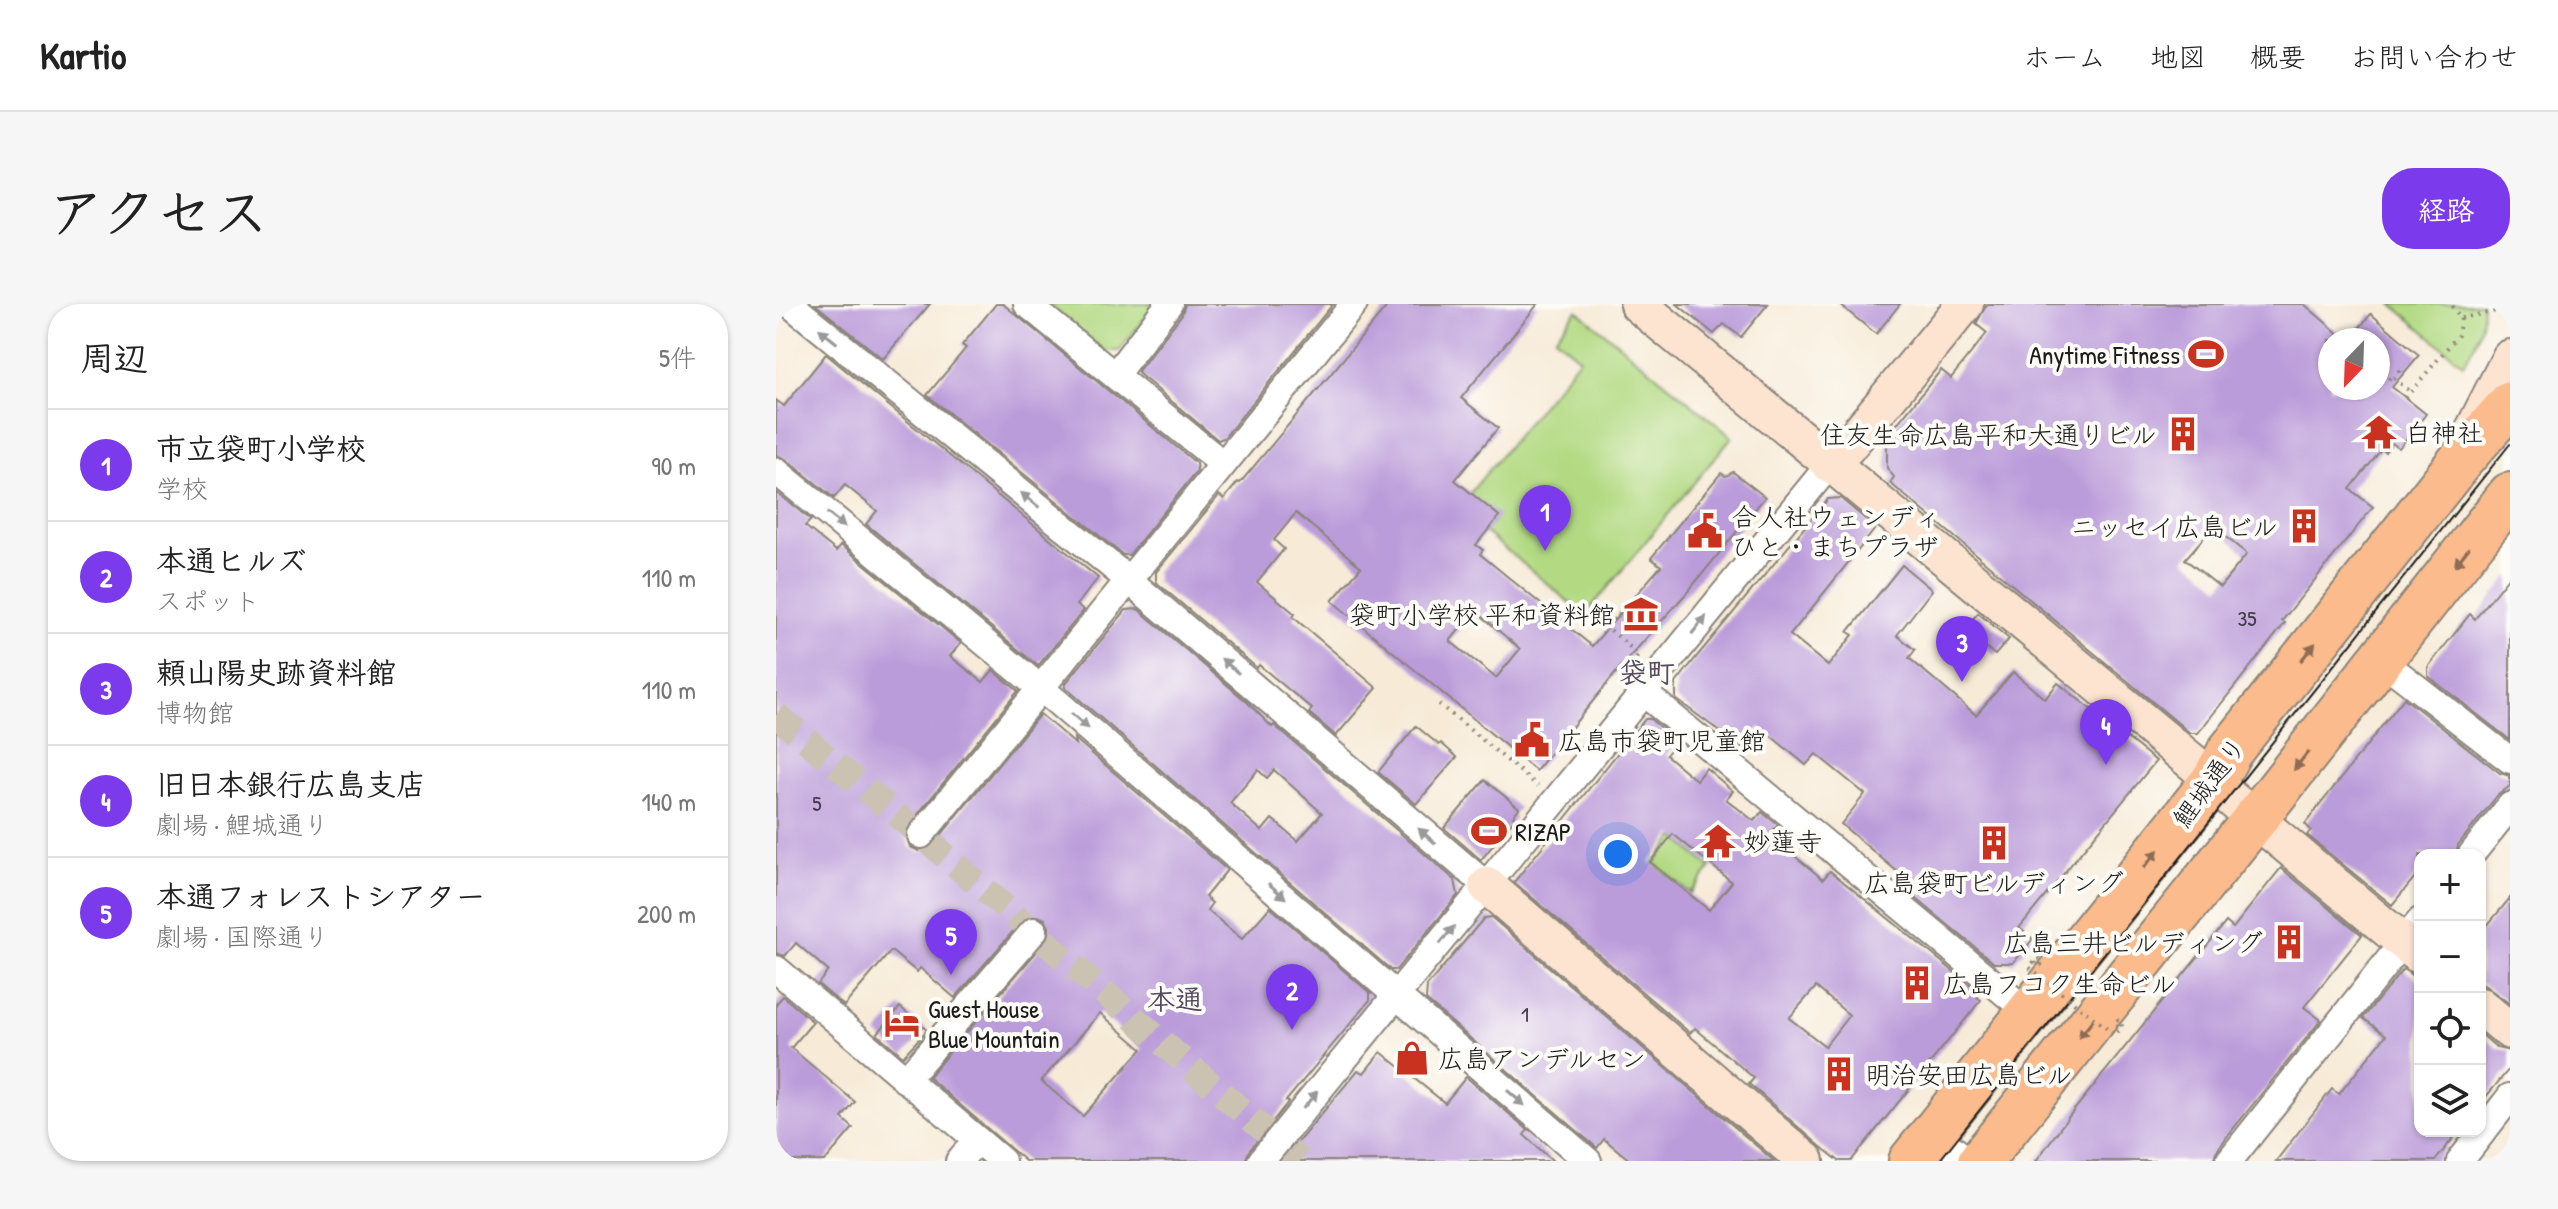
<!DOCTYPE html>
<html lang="ja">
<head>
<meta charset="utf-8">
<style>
	body { margin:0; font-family:"Patrick Hand","Klee One",sans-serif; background:#f6f6f6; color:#222 }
	.controls { position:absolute; right:24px; bottom:24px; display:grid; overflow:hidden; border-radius:16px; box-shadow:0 2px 6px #0004 }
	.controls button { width:72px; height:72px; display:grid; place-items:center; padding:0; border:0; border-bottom:2px solid #e0e0e0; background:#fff; color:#222; font:40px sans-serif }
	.compass { position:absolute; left:1542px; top:24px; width:72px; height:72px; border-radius:50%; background:#fff; box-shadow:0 2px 6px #0004; rotate:203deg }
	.you { position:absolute; left:842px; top:550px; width:28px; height:28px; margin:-20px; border:6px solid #fff; border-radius:50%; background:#1a73e8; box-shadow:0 0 0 12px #1a73e833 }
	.badge { display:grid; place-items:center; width:52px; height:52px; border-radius:50%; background:#7c3aed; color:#fff; font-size:26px; font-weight:700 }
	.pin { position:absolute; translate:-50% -66px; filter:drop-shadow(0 2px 4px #0008) }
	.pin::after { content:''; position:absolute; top:42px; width:28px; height:24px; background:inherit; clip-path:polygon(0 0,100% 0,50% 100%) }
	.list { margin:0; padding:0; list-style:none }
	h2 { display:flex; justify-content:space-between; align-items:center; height:104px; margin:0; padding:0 32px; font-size:34px }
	h2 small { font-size:26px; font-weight:400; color:#767676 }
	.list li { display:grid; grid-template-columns:52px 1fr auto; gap:24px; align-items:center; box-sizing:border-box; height:112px; padding:0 32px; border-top:2px solid #e0e0e0 }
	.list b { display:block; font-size:30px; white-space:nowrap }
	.list p { margin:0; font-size:26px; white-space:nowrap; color:#767676 }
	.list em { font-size:26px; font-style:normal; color:#767676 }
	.icon { flex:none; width:44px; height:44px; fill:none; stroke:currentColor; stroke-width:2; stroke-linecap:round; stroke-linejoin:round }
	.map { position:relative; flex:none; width:1734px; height:857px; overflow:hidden; border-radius:32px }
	header { display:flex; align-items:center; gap:48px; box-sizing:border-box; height:112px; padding:0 40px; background:#fff; border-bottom:2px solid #e0e0e0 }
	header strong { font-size:38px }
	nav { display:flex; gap:44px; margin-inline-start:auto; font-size:28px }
	.intro { display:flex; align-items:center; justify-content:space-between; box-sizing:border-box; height:192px; padding:0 48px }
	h1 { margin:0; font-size:56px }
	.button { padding:20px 36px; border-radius:32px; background:#7c3aed; color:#fff; font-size:28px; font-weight:700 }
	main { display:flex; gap:48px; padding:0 48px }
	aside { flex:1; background:#fff; border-radius:32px; box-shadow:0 2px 6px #0004 }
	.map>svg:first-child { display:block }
	.green { fill:#b3da83; stroke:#687b50; stroke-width:2 }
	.building { fill:#bb9cda; fill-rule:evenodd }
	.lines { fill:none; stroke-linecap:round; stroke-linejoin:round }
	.street-tunnel { stroke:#cbc2b2; stroke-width:26; stroke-dasharray:26 13; stroke-linecap:butt }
	.street-casing { stroke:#8a847a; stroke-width:30 }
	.secondary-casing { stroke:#8a847a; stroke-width:40 }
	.highway-casing { stroke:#8a847a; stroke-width:48 }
	.path { stroke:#8a847a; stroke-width:4; stroke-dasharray:2 6; stroke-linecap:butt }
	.street { stroke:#fff; stroke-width:26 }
	.secondary { stroke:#fde4d1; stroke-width:36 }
	.highway { stroke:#fbbb8c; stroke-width:44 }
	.tram { stroke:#1c1c1c; stroke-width:2 }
	.path-bridge { stroke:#8a847a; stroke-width:4; stroke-dasharray:2 6; stroke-linecap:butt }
	.oneway { fill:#999 }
	.oneway2 { fill:#8c6c54 }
	.labels { text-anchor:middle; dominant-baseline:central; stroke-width:8; stroke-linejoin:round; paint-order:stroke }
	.number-label { font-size:22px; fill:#443c4c }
	.poi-label { font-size:26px; fill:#1c1c1c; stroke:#fdfcf7; text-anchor:start }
	.street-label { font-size:26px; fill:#1c1c1c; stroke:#fdfcf7 }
	.neighbourhood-label { font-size:28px; font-weight:bold; fill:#54495e; stroke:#fdfcf7 }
</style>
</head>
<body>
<header>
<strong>Kartio</strong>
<nav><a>ホーム</a><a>地図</a><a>概要</a><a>お問い合わせ</a></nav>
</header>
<div class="intro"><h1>アクセス</h1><a class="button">経路</a></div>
<main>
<aside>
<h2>周辺<small>5件</small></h2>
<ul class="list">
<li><span class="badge">1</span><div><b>市立袋町小学校</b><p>学校</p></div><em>90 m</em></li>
<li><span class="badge">2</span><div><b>本通ヒルズ</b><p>スポット</p></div><em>110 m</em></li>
<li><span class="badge">3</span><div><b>頼山陽史跡資料館</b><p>博物館</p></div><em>110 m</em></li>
<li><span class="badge">4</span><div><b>旧日本銀行広島支店</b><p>劇場 · 鯉城通り</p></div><em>140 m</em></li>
<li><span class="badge">5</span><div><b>本通フォレストシアター</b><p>劇場 · 国際通り</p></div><em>200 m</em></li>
</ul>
</aside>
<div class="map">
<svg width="1734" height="857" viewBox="0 0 1734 857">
	<rect width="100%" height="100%" fill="#fdfcf7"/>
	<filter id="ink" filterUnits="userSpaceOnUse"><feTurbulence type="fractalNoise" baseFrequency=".0125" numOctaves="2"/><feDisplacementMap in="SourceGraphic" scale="16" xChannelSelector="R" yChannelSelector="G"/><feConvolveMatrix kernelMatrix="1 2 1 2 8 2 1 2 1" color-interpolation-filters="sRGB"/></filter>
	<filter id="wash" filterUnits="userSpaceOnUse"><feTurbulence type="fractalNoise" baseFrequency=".006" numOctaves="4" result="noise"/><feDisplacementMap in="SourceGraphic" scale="32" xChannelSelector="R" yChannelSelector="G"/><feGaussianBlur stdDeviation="1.8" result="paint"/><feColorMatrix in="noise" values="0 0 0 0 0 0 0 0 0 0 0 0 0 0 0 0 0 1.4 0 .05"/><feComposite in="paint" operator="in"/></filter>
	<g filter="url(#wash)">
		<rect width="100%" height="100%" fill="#f7ebd8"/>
		<g class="green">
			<path d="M272,0H380L343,47H329Z"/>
			<path d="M1616,0H1706C1708,23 1700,41 1687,60Z"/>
			<path d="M801,6L956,133L809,311L681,205L804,54L779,33Z"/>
			<path d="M899,533L935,564L914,589L878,559Z"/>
		</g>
		<g id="blocks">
			<g class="building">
				<path d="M39,0H154L107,55Z"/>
				<path d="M220,0H227L420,159L421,167L353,251H347L151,91L190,44L186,41Z"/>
				<path d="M409,0H557L448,134L442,136L363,70L362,67L406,10Z"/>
				<path d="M613,0H762L685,94L722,124L679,176L723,212L700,241L707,246L704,250L816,342L885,262L875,254L945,169L950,172L957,168L989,193L914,285L843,365L760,467L556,297L585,263L520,209L498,236L508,245L481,278L519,310L517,313L601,384L560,432L533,409L536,405L483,361L481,364L380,278V268L441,194L443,191L448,195L462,178L464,179ZM699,306L744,345L720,374L674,337Z"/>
				<path d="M901,0H992L965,33L948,20L938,30Z"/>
				<path d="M1063,0H1124L1100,30Z"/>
				<path d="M1211,0H1528L1570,36H1554V84H1602V36H1573L1595,10L1643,51L1616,83L1650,110L1623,144L1616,139L1609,148L1606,145L1574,185L1597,203L1506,317L1509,319L1422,429H1414L1114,179L1118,173L1111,164V132L1165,66L1175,74L1211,29L1200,20ZM1437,223L1471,250L1444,283L1409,255Z"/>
				<path d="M50,50L322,274L301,301L308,306L262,362L90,220L101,207L69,181L58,194L10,155L0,151V96L8,102Z"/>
				<path d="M0,188L35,216L29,222L60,247L65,241L185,339L174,352L207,378L217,366L242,387L133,521L129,529L134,543L143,547L151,546L157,541L264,410L299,440L298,434L451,566L429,593L436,599L431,606L466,635L494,603L594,689V696L510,797L512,798L473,847L469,857H249L152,773L270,637L273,631V623L269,615L262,612H254L246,617L179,694L144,664L141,668L115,647L68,702L42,680L52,667L20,639L9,652L0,649ZM324,709L366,745L307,812L265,777Z"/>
				<path d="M1064,194L1100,224L1014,331L1052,362L1077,331L1072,328L1126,261L1156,286L1121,331L1139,346L1133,354L1200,411L1237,368L1269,395L1282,379L1380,457L1243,624L1257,635L1237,659H1218L1136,591L1142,585L1065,520L1089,490L1040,450L1030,461L984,423L966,444L900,395V379L922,351L1052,195Z"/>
				<path d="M1734,271V436L1652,372V363L1694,310L1699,315Z"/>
				<path d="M362,305L470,397L496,423L498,421L679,576L682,591L620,666H615L290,384L289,380L350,306ZM482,466L491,474L498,466L546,509L522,537L496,515L486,527L454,499Z"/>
				<path d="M1202,309L1233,335L1219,351L1188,325Z"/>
				<path d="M1628,394L1724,469L1734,472V482L1721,492L1682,541L1679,551H1644V567L1616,601L1531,531L1535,526L1529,520Z"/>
				<path d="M869,415H874L901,437L890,451L920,476L930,464L957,487L950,495L978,517L986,508L1002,521L993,531L1047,575L1054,567L1204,689L1201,693L1205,696L1075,857H1063L1044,842L973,780L978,774L919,724L914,729L738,578ZM897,530L956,578L933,606L874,558ZM1040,683L1073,711L1049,742L1013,714Z"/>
				<path d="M640,422L663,441L665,439L681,453L640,500L602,468Z"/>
				<path d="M709,476L743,504L737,512L739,514L705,556L668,524Z"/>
				<path d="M1505,564L1586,631L1528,703L1545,716L1453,830L1440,848L1437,857H1260L1290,816L1450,618L1457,624Z"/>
				<path d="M1734,594V700L1704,678V630Z"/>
				<path d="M715,613L998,857H855L828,835L821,844L650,696L651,682L708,614Z"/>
				<path d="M1627,665L1644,677V827H1683L1659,857H1500L1556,785L1563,790L1610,731L1587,714Z"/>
				<path d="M7,692L37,718L15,744L79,798L66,814L77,824L49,857H0V700Z"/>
				<path d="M124,703L151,726L127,752L101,730Z"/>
				<path d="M1704,729L1721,744L1734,747V764L1704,800Z"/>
				<path d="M605,748L669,799L690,773L752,826L748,831L777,857H506L582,766L588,769Z"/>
			</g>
		</g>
	</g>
	<g filter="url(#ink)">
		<use href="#blocks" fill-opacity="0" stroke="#8a847a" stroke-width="2"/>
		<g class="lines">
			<path class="street-tunnel" d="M0,411L145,531L524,857"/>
			<g class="street-casing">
				<g id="street">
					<path d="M14,0L354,277L711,582"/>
					<path d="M251,0L447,160"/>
					<path d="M339,71L393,0"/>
					<path d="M0,167L280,397L812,857"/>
					<path d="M1605,356L1734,456"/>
					<path d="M868,389L1253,709"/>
					<path d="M145,531L578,0"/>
					<path d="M1695,551L1734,502"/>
					<path d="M0,665L226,857"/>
					<path d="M129,776L258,627"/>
					<path d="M1157,829L1192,857"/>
					<path d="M183,857L201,836"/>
					<path d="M485,857L1054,160"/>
					<path d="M1453,857L1644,617"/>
					<path d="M1684,857L1734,793"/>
				</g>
			</g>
			<g class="secondary-casing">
				<g id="secondary">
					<path d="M862,0L1438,476L1453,493L1644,652"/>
					<path d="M1698,125L1734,54"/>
					<path d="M1054,160L1071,143L1189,0"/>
					<path d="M711,582L1030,857"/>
					<path d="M1704,702L1734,727"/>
				</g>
			</g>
			<g class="highway-casing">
				<g id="highway">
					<path d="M1135,857L1438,476L1454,447L1685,156L1734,100"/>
					<path d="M1204,857L1479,515L1734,191"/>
				</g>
			</g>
			<g class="path">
				<path d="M1685,14L1721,7"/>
				<path d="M1617,74L1627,62"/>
				<path d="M1602,79L1607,72L1612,76L1615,72L1635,88"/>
				<path d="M1630,94L1682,31L1685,14L1674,0"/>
				<path d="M1584,99L1597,84"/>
				<path d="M844,309L831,323L863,351L851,365L854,368"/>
				<path d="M663,400L762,482"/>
			</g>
			<use href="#street" class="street"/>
			<use href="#secondary" class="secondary"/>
			<use href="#highway" class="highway"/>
			<path class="tram" d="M1163,857L1734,140"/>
			<path class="path-bridge" d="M1259,658L1260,661H1265L1266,655L1262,654L1253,663L1339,731L1346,723L1345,717L1342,716L1338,720L1343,725"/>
		</g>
		<defs><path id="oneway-solid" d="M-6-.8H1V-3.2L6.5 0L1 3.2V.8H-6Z" transform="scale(2)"/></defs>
		<g class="oneway">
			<use href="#oneway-solid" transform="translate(52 32) rotate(-141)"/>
			<use href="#oneway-solid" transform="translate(254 196) rotate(-141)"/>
			<use href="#oneway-solid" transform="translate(60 216) rotate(39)"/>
			<use href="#oneway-solid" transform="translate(923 321) rotate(-51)"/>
			<use href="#oneway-solid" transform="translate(454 362) rotate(-139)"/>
			<use href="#oneway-solid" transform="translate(304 417) rotate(41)"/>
			<use href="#oneway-solid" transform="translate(651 532) rotate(-139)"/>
			<use href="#oneway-solid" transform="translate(501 587) rotate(41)"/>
			<use href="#oneway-solid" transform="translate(671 631) rotate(-51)"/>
			<use href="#oneway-solid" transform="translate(740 794) rotate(41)"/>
			<use href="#oneway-solid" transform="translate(534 796) rotate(-50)"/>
		</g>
		<g class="oneway2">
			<use href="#oneway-solid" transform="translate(1686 253) rotate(128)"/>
			<use href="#oneway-solid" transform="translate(1532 348) rotate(-51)"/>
			<use href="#oneway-solid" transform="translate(1525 457) rotate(128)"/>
			<use href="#oneway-solid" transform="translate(1375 555) rotate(-52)"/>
			<use href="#oneway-solid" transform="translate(1310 725) rotate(129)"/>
		</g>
	</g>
	<defs>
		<g id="stadium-bare" transform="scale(2.76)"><path d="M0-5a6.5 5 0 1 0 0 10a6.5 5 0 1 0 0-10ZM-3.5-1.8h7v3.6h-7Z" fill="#c8321e" stroke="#fdfcf7" stroke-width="2.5" paint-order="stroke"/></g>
		<g id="temple-bare" transform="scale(2.76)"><path d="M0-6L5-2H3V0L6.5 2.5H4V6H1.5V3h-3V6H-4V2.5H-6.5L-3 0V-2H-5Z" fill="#c8321e" stroke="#fdfcf7" stroke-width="2.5" paint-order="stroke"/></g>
		<g id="building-bare" transform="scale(2.76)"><path d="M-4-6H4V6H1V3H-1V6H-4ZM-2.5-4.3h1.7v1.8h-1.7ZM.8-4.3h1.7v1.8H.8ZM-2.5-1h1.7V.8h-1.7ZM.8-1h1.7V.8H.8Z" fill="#c8321e" stroke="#fdfcf7" stroke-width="2.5" paint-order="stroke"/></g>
		<g id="civic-bare" transform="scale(2.76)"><path d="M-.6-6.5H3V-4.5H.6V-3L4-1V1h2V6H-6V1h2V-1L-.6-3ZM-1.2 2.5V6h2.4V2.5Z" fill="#c8321e" stroke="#fdfcf7" stroke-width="2.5" paint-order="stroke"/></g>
		<g id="museum-bare" transform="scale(2.76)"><path d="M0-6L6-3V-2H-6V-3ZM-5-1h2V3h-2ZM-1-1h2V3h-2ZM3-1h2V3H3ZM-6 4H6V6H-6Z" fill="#c8321e" stroke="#fdfcf7" stroke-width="2.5" paint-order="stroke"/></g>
		<g id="hotel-bare" transform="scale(2.76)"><path d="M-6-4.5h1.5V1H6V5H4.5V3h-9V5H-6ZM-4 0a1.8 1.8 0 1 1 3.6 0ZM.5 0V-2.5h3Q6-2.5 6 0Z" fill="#c8321e" stroke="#fdfcf7" stroke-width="2.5" paint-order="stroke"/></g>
		<g id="shop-bare" transform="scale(2.76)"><path d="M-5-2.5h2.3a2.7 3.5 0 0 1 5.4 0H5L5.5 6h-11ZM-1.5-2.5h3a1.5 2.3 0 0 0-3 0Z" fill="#c8321e" stroke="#fdfcf7" stroke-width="2.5" paint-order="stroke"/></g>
	</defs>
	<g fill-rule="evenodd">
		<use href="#stadium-bare" x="1430" y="50"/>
		<use href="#temple-bare" x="1603" y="128"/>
		<use href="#building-bare" x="1407" y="130"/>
		<use href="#building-bare" x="1528" y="222"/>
		<use href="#civic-bare" x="929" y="227"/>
		<use href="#museum-bare" x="865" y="310"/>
		<use href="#civic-bare" x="756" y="436"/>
		<use href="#stadium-bare" x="713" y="527"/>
		<use href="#temple-bare" x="942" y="537"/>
		<use href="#building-bare" x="1218" y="539"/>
		<use href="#building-bare" x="1513" y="638"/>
		<use href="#building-bare" x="1141" y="679"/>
		<use href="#hotel-bare" x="126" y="719"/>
		<use href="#shop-bare" x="636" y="754"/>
		<use href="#building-bare" x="1063" y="770"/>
	</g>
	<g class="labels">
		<g class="number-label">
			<text x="1471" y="314">35</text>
			<text x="41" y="499">5</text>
			<text x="749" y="710">1</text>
		</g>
		<g class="poi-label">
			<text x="1404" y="50" text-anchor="end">Anytime Fitness</text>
			<text x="1629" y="128">白神社</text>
			<text x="1381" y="130" text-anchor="end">住友生命広島平和大通りビル</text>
			<text x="955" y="212">合人社ウェンディ<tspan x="955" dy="30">ひと・まちプラザ</tspan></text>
			<text x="1502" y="222" text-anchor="end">ニッセイ広島ビル</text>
			<text x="839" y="310" text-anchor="end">袋町小学校 平和資料館</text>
			<text x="782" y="436">広島市袋町児童館</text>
			<text x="739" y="527">RIZAP</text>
			<text x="968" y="537">妙蓮寺</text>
			<text x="1218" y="578" text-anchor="middle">広島袋町ビルディング</text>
			<text x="1487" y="638" text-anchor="end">広島三井ビルディング</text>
			<text x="1167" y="679">広島フコク生命ビル</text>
			<text x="152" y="704">Guest House<tspan x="152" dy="30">Blue Mountain</tspan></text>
			<text x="662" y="754">広島アンデルセン</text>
			<text x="1089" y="770">明治安田広島ビル</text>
		</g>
		<g class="street-label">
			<text transform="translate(1433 478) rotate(-54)">鯉城通り</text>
		</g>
		<g class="neighbourhood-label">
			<text x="871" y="368">袋町</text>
			<text x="399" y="695">本通</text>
		</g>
	</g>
</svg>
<div class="controls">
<button>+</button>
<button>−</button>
<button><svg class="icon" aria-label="locate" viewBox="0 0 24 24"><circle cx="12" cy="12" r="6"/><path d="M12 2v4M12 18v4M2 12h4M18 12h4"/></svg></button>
<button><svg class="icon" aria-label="layers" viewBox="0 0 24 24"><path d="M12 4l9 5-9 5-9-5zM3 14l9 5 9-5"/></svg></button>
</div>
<svg class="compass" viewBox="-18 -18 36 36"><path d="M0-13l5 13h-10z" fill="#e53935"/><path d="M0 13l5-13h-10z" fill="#767676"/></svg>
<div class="you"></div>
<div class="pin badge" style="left:769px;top:247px">1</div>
<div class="pin badge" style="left:516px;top:726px">2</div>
<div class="pin badge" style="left:1186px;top:378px">3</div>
<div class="pin badge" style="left:1330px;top:461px">4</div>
<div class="pin badge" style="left:175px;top:671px">5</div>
</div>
</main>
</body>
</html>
